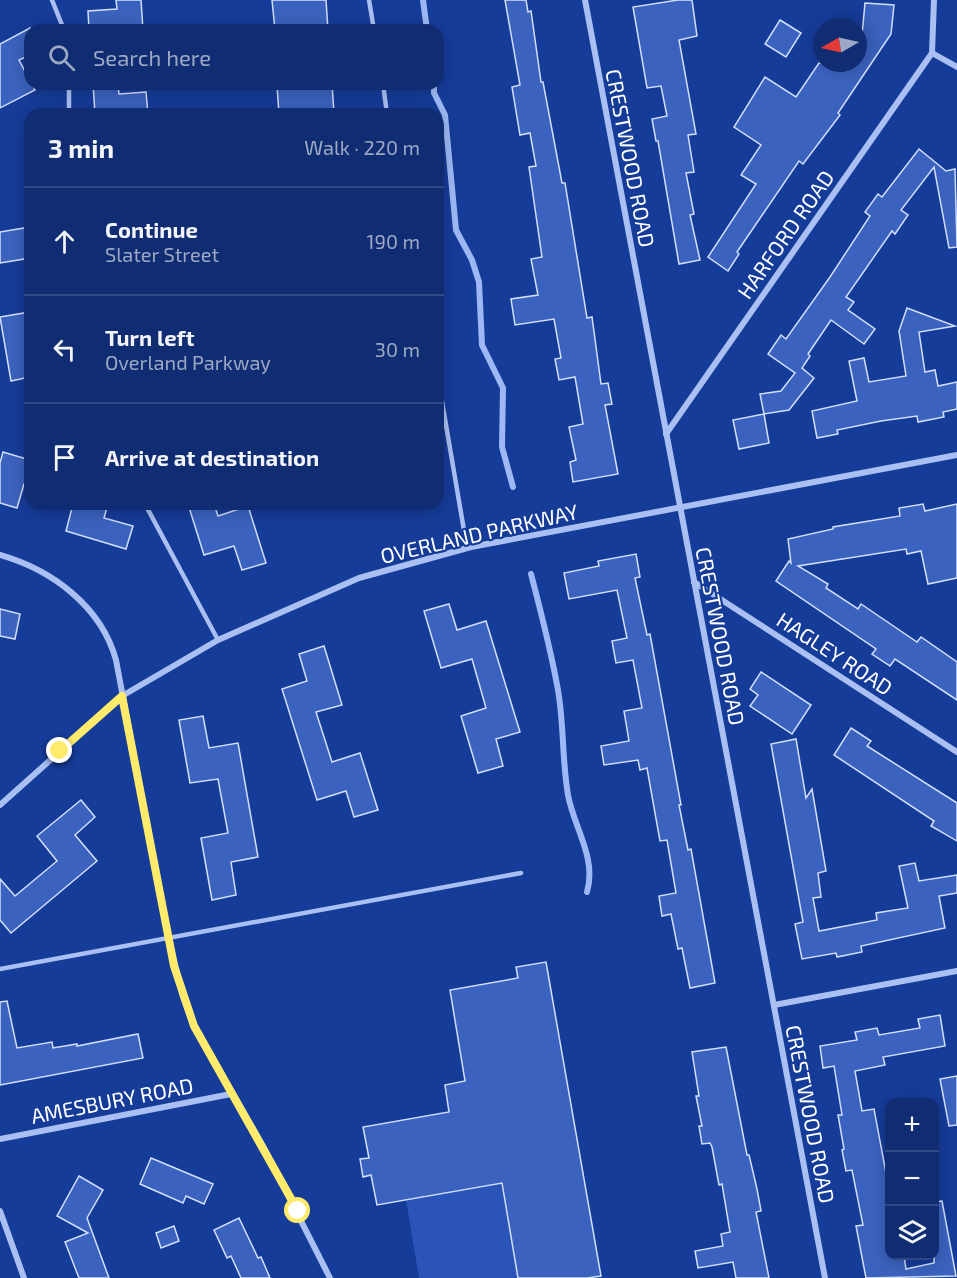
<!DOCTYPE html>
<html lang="en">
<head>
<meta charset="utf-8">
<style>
	body { margin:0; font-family:"Exo 2",sans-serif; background:#1e397b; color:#f1f3f6 }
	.controls { position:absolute; right:18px; bottom:18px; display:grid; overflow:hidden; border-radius:12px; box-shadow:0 3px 15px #0003 }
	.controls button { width:54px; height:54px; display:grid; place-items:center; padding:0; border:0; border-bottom:2px solid #304985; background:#102d73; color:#f1f3f6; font:30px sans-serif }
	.compass { position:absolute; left:813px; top:18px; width:54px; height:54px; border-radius:50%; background:#102d73; box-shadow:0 3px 15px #0003; rotate:261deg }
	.stop { position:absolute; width:18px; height:18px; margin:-14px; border:4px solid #ffeb6b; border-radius:50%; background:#fff }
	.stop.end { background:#ffeb6b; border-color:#fff; box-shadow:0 2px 6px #0008 }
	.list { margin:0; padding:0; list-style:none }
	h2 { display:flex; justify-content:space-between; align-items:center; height:78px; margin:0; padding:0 24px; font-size:26px }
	h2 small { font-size:20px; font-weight:400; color:#9ca8c4 }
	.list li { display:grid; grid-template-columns:39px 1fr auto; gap:18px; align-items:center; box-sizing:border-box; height:108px; padding:0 24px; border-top:2px solid #304985 }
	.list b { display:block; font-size:22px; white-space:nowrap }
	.list p { margin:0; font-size:20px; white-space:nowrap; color:#9ca8c4 }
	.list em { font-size:20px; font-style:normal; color:#9ca8c4 }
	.icon { flex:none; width:33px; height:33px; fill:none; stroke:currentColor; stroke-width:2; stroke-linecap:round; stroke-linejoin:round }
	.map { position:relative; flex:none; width:957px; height:1278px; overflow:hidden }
	.search { position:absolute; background:#102d73; box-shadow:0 3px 15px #0003; left:24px; top:24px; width:420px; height:66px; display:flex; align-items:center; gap:15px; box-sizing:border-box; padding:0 21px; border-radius:18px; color:#9ca8c4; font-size:22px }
	.panel { position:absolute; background:#102d73; box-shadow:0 3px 15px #0003; left:24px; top:108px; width:420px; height:402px; border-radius:18px }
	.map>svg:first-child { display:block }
	.green { fill:#2a54b7 }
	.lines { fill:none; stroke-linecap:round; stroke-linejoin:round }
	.stream { stroke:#9db8f4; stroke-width:6 }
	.building { fill:#3b62be; stroke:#d2dffc; stroke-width:1.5 }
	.lane { stroke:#aac0f2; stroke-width:4.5 }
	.street { stroke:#aac0f2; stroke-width:6 }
	.route { stroke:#ffeb6b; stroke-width:8 }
	.labels { text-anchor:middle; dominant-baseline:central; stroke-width:4.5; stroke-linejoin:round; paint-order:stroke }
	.street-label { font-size:21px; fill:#fff; stroke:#163c99 }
</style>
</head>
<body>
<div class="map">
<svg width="957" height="1278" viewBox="0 0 957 1278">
	<rect width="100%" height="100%" fill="#163c99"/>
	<path class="green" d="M502,1183L518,1278H419L406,1200Z"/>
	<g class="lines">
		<g class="stream">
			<path d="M423,0L427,30"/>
			<path d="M434,84V93L445,115L456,230L472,260L479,282L482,345L503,388L502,447L513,487"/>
			<path d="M531,574C541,612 551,651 558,690C564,724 562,761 568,795C574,828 597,858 587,892"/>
		</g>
	</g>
	<g class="building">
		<path d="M116,0H141L143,30H89L88,11L117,9Z"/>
		<path d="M272,0H326L328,30H275Z"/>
		<path d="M505,0H526L528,12L531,11L541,82H543L562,183H565L587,318L592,317L601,384L608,383L612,404L605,405L618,474L573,482L570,462L576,460L569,427L583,424L575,377L559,380L555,359L561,358L554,319L515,325L511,299L538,295L531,259L542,257L529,167L536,166L530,133L520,135L512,87L520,85Z"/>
		<path d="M678,0H692L697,36L679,40L696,134L688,135L694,172L686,173L694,214L690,215L700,260L679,264L658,141H656L652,119L667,116L661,86L647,88L633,7Z"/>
		<path d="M865,3L894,5L891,34L838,113L840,115L803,164L799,161L737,252L739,254L728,271L708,257L756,184L741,175L761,145L734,127L765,77L796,97L819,63H858V41L862,35Z"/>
		<path d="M780,20L801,33L786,57L765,44Z"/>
		<path d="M30,28V55L19,60L35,90L0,108V44Z"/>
		<path d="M93,84H118L119,94L146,92L148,114H95Z"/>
		<path d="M332,84L334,113L279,114L277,86Z"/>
		<path d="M919,149L946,171L955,169L957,247L949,248L934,167L901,210L908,215L895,234L892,231L846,297L854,302L848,310L875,329L864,344L831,320L808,354L810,356L802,368L814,378L789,410L764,414L760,394L781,391L795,373L768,354L781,335L786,339L830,277L870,216L865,212L878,194L882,197Z"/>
		<path d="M30,227V258L0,263V232Z"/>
		<path d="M907,308L955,326L919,332L925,372L935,370L938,386L957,382V409L943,412L944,417L918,422L917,416L881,421L837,430L838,434L817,438L812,411L857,401L849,361L864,358L869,382L906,376L899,331Z"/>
		<path d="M30,312V377L11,381L0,317Z"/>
		<path d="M764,414L769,443L739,449L733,420Z"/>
		<path d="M3,452L30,460V485L24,484L17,508L0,503V463Z"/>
		<path d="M73,504H108L104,518L133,526L126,549L66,531Z"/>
		<path d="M188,504H214L218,516L248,506L266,563L242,570L234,546L204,555Z"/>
		<path d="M923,504L925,511L957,504V578L928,584L921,551L907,554L906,549L798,566L828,584L826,588L858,609L861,604L917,642L921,637L957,662V700L895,659L890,666L872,654L876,649L776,581L789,561L791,563L788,539L833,529V527L900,516L899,508Z"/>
		<path d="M636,554L640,577L635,578L647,635L650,634L681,805H679L688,850L691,849L715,983L690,988L682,948L678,949L671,914L662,916L659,896L676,893L667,840L660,841L647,768L640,770L638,760L604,765L601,746L629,741L624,711L642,708L633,660L616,663L612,641L627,638L617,590L569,599L564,573L599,566L598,561Z"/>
		<path d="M449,604L457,630L486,621L520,732L496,739L503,766L478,773L461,716L486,708L472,659L441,668L424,611Z"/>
		<path d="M0,609L20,614L15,639L0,636Z"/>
		<path d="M324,646L342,705L316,712L332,762L360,753L378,810L354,817L346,791L317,800L282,689L307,681L299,654Z"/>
		<path d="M761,672L811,705L792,734L750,706L758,695L750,689Z"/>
		<path d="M203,716L209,748L238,743L258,857L231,862L236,895L212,900L201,838L228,833L218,779L190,783L179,720Z"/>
		<path d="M851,728L871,741L867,746L957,803V841L931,826L934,821L834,755Z"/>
		<path d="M796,739L806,798L812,789L826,871L818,873L821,897L813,898L819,931L877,920L876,913L908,908L899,866L915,863L919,881L957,875V893L939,896L945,928L861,946L862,952L837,957L836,953L802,959L795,924L803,922L771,744Z"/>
		<path d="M81,800L95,817L75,835L97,861L11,933L0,920V879L15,896L57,861L37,836Z"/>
		<path d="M546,962L601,1276L587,1278H518L502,1183L377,1205L371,1175L363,1177L360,1159L369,1158L363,1127L449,1112L445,1085L465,1081L450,990L518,978L516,967Z"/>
		<path d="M7,1001L17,1048L52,1042L53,1048L77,1044V1046L138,1034L143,1058L0,1085V1002Z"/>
		<path d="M940,1015L945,1046L883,1057L885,1065L855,1071L862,1111L874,1109L886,1173H890V1256H904L906,1269L934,1263V1202L942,1201L956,1276L866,1278L856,1226L863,1225L852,1170L846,1171L842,1150L844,1149L838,1115H842L834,1066L823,1068L820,1046L857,1040L855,1032L877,1028L879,1035L920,1028L918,1019Z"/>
		<path d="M726,1047L747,1155H749L757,1189L761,1211L756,1212L769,1278H736L733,1262L698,1268L695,1251L723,1246L721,1234L730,1232L722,1184L719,1185L712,1147L710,1143L702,1144L699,1126H702L696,1096H699L692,1052Z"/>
		<path d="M957,1076V1125L949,1126L940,1079Z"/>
		<path d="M151,1158L213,1184L204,1204L186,1196L183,1203L140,1184Z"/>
		<path d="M79,1176L103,1190L87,1218L109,1278H79L65,1242L88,1233L57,1216Z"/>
		<path d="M239,1218L258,1258L261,1257L270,1278H241L231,1256L227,1258L214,1230Z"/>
		<path d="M174,1226L179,1241L161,1248L156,1233Z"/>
	</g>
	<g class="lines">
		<g class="lane">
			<path d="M52,0L64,30"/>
			<path d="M369,0L374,30"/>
			<path d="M69,84V114"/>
			<path d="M383,84L387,114"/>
			<path d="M438,378L467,548"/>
			<path d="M145,504L218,640"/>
			<path d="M0,969L521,873"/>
		</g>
		<g class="street">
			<path d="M585,0L825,1278"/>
			<path d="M932,53L934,0"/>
			<path d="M932,53L957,67"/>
			<path d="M666,434L932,53"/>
			<path d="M0,555C52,570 101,606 116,660L168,936L183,997L194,1026L263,1146L330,1278"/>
			<path d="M694,582L957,752"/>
			<path d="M0,805L122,696L218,640L359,578L471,547L957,455"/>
			<path d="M774,1005L957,971"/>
			<path d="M0,1139L231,1094"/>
			<path d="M0,1211L24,1278"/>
		</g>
	</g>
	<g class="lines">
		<path class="route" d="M60,751L122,696L174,966L194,1026L298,1211"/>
	</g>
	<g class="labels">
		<g class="street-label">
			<text transform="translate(631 158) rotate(79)">CRESTWOOD ROAD</text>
			<text transform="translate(785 234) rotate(-55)">HARFORD ROAD</text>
			<text transform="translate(479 533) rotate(-13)">OVERLAND PARKWAY</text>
			<text transform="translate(721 636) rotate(79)">CRESTWOOD ROAD</text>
			<text transform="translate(835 653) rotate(33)">HAGLEY ROAD</text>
			<text transform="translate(112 1100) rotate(-11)">AMESBURY ROAD</text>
			<text transform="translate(811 1114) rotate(79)">CRESTWOOD ROAD</text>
		</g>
	</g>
</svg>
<div class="controls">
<button>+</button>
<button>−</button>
<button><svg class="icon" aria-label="layers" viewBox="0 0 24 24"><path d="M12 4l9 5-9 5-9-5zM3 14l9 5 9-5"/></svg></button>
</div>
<svg class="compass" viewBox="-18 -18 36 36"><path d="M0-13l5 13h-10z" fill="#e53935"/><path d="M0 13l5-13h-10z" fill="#9ca8c4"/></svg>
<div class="stop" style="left:298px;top:1211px"></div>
<div class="stop end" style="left:60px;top:751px"></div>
<div class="search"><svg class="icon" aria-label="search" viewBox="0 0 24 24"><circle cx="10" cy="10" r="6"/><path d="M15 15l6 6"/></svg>Search here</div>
<section class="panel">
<h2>3 min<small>Walk · 220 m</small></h2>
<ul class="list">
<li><svg class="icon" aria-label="ahead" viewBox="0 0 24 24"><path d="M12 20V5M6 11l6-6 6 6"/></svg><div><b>Continue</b><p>Slater Street</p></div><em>190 m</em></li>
<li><svg class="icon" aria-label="left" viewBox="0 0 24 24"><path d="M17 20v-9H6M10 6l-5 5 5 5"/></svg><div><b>Turn left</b><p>Overland Parkway</p></div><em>30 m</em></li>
<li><svg class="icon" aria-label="arrive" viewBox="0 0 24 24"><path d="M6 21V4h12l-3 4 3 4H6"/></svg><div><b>Arrive at destination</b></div></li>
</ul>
</section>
</div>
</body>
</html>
